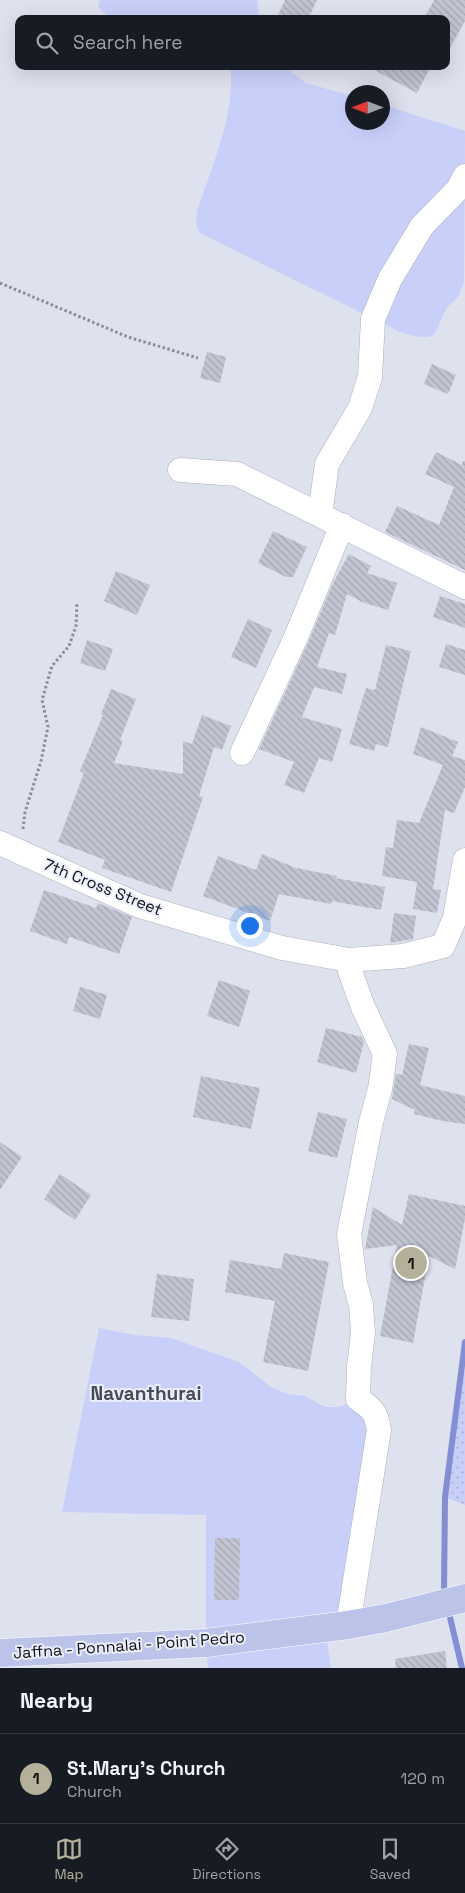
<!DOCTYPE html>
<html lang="en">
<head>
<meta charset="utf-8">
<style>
	body { margin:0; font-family:"Space Grotesk",sans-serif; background:#20242c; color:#f1f3f6 }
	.compass { position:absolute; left:345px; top:85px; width:45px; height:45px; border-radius:50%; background:#171b24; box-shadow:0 5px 20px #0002; rotate:270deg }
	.you { position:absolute; left:249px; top:925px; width:18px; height:18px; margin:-12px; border:4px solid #fff; border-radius:50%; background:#1a73e8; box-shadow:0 0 0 8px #1a73e833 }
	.badge { display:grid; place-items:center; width:32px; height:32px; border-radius:50%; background:#b4b09a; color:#111; font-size:16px; font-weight:700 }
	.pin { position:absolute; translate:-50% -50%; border:2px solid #fff; box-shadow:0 1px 5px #0006 }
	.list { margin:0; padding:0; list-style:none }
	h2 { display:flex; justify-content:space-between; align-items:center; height:65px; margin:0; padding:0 20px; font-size:21px }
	h2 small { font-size:16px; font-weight:400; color:#9ea1a6 }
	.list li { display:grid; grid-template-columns:32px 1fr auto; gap:15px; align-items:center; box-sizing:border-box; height:90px; padding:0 20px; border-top:1px solid #363941 }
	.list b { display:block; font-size:19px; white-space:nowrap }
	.list p { margin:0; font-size:16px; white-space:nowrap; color:#9ea1a6 }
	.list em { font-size:16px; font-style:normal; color:#9ea1a6 }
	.icon { flex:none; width:28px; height:28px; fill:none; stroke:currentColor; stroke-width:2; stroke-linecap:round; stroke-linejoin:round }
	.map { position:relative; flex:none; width:465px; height:1668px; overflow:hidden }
	.search { position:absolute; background:#171b24; box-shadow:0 5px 20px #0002; left:15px; right:15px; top:15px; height:55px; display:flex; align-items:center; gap:12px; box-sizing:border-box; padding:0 18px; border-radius:10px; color:#9ea1a6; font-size:19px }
	.sheet { height:155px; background:#171b24 }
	nav { display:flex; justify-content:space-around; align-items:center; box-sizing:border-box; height:70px; border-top:1px solid #363941; background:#171b24; font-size:14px; color:#9ea1a6 }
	nav a { display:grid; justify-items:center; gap:2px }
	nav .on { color:#b4b09a }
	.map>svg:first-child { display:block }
	.grass { fill:url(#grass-dots) }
	.green { fill:#c8d0fa }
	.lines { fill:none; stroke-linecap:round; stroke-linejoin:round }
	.stream { stroke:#848fd3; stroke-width:6 }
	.building { fill:url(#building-back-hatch) }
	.minor-casing { stroke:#adb0bd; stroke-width:25 }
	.primary-casing { stroke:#fff; stroke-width:29 }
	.path { stroke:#8b8d97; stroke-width:3; stroke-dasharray:2.5 2.5; stroke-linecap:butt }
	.minor { stroke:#fff; stroke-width:24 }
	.primary { stroke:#bcc3e9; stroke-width:28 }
	.labels { text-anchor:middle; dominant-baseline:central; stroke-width:4; stroke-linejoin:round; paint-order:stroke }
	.street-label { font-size:16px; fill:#111116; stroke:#ebeefb }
	.quarter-label { font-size:19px; font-weight:bold; fill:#484a55; stroke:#ebeefb }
</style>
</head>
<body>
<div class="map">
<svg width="465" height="1668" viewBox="0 0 465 1668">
	<defs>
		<pattern id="grass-dots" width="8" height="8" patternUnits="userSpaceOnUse" patternTransform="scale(1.25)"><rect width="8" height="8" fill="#c8d0fa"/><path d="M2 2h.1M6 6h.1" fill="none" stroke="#abb2d6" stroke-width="1.8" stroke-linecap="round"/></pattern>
		<pattern id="building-back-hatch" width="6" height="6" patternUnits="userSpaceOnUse" patternTransform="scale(1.25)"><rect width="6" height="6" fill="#c1c4d1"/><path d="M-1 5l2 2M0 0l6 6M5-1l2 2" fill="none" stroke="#a5a7b3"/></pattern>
	</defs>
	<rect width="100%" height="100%" fill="#dee1ee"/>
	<path class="grass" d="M460,1371H465V1505L445,1497Z"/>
	<g class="green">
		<path d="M100,0H257L259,19H113L109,17L98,7Z"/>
		<path d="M230,66H283L306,83L352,96V122H382L383,105L465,131L464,282L458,297L447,307L434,335C424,340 411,335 400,332L200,233L196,224L197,211C211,169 237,110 230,66Z"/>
		<path d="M99,1328L134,1335L171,1338L239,1362L271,1387L287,1394L305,1396L325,1407H340L358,1399L377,1415L348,1625L325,1627L331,1668H208L206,1643V1515L62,1512Z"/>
	</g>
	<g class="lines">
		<g class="stream">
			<path d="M445,1597L444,1592L445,1497L465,1342"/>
			<path d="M448,1609L462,1668"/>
		</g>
	</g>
	<g class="building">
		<path d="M285,0H317L308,19H276Z"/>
		<path d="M434,0H465V21L446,55V19H424Z"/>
		<path d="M367,66H431L417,93Z"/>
		<path d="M207,352L226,357L220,383L200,378Z"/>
		<path d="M432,364L456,375L448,394L424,384Z"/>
		<path d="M436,452L462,465L463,461H465V570L385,532L397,506L439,525L454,487L425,474Z"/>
		<path d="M273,531L307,547L293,577H286L258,563Z"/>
		<path d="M349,554L371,566L367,573L397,583L388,610L362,602L347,594L335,635L329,633L317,667L347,674L342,694L314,687L302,717L342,729L332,762L319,758L304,793L284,785L294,762L259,749L308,643L333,583Z"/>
		<path d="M116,571L150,585L137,615L104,601Z"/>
		<path d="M440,596L465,604V628L433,617Z"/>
		<path d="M248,619L272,630L256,668L231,657Z"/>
		<path d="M87,640L113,649L105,671L80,663Z"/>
		<path d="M446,644L465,650V675L439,667Z"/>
		<path d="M386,645L411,651L388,747L376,744L374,751L349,744L366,688L375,690Z"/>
		<path d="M111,689L136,699L120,740L123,741L114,763L183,774V741L192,744L202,715L231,726L222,750L214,747L199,796L203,797L171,892L102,868L105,860L58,842L84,773L80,771L103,715L101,714Z"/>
		<path d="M421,727L458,742L452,756L465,760V787L454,813L445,810L433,889L441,890L437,913L413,909L417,882L382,876L386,847L393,848L397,820L419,823L443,765L413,754Z"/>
		<path d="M262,854L296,868L337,876L336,878L385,887L381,910L332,901L331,904L279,894L270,921L203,896L218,856L256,870Z"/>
		<path d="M44,890L96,908L98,903L132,917L119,954L69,937L67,944L30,931Z"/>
		<path d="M394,913L416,916L413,939L390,943Z"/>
		<path d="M219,980L250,991L239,1027L207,1016Z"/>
		<path d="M80,987L107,995L100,1019L73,1011Z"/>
		<path d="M326,1028L362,1037L364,1042L356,1073L317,1062Z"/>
		<path d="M409,1044L429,1048L420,1085L465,1096V1124L443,1121L414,1114L415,1110L392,1099L396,1074L402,1075Z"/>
		<path d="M201,1076L260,1088L251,1129L193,1117Z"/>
		<path d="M318,1112L347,1119L337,1158L308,1151Z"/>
		<path d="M0,1142L22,1157L0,1190Z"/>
		<path d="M60,1174L91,1195L75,1220L44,1199Z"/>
		<path d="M409,1194L465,1206V1219L455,1269L429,1256L413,1343L380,1336L397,1245L365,1249L373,1207L402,1225Z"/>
		<path d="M284,1253L329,1262L308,1371L263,1362L275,1301L225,1292L230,1260L281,1269Z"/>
		<path d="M157,1274L194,1279L189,1321L151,1317Z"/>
		<path d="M215,1538H240L239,1600H214Z"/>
		<path d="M445,1651L447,1668H396L395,1659Z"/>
	</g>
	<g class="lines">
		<g class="minor-casing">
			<g id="minor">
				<path d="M180,470L237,474L465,587"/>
				<path d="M320,514L327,464L360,408L370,377L373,319L390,279L422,226L458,189L465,176"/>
				<path d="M242,753L296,637L342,525"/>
				<path d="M0,843L140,906L282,948L349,960L403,956L443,946L455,918L465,860"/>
				<path d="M348,1625L379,1430C376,1412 373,1409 358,1399L359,1367L363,1333L361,1305L355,1283L349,1234L371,1122L380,1089L385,1054L363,1007L350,971L349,960"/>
			</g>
		</g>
		<g class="primary-casing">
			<path id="primary" d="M0,1653L206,1643L348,1625L386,1618L465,1598"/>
		</g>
		<g class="path">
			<path d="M0,283L128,337L198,358"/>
			<path d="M23,829L25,812L41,761L48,727L42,700L52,666L69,646L76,626L77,603"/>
		</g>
		<use href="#minor" class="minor"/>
		<use href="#primary" class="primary"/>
	</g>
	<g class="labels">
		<g class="street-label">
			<text transform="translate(103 887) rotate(22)">7th Cross Street</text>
			<text transform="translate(129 1645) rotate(-4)">Jaffna - Ponnalai - Point Pedro</text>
		</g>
		<g class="quarter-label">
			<text x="146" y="1393">Navanthurai</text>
		</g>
	</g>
</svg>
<svg class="compass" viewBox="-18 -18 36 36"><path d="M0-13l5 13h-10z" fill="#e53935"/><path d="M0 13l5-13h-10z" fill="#9ea1a6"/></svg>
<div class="you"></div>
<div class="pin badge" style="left:411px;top:1263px">1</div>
<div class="search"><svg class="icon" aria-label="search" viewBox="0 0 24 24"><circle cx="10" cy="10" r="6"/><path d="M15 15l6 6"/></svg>Search here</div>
</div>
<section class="sheet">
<h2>Nearby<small></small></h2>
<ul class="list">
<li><span class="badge">1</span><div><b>St.Mary's Church</b><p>Church</p></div><em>120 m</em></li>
</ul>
</section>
<nav>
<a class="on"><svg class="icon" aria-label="map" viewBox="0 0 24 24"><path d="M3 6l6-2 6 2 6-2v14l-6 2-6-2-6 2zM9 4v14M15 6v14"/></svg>Map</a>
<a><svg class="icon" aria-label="directions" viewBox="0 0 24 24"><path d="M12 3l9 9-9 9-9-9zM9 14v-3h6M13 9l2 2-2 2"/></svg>Directions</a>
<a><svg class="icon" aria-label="saved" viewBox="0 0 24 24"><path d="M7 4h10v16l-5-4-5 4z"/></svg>Saved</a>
</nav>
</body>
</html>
